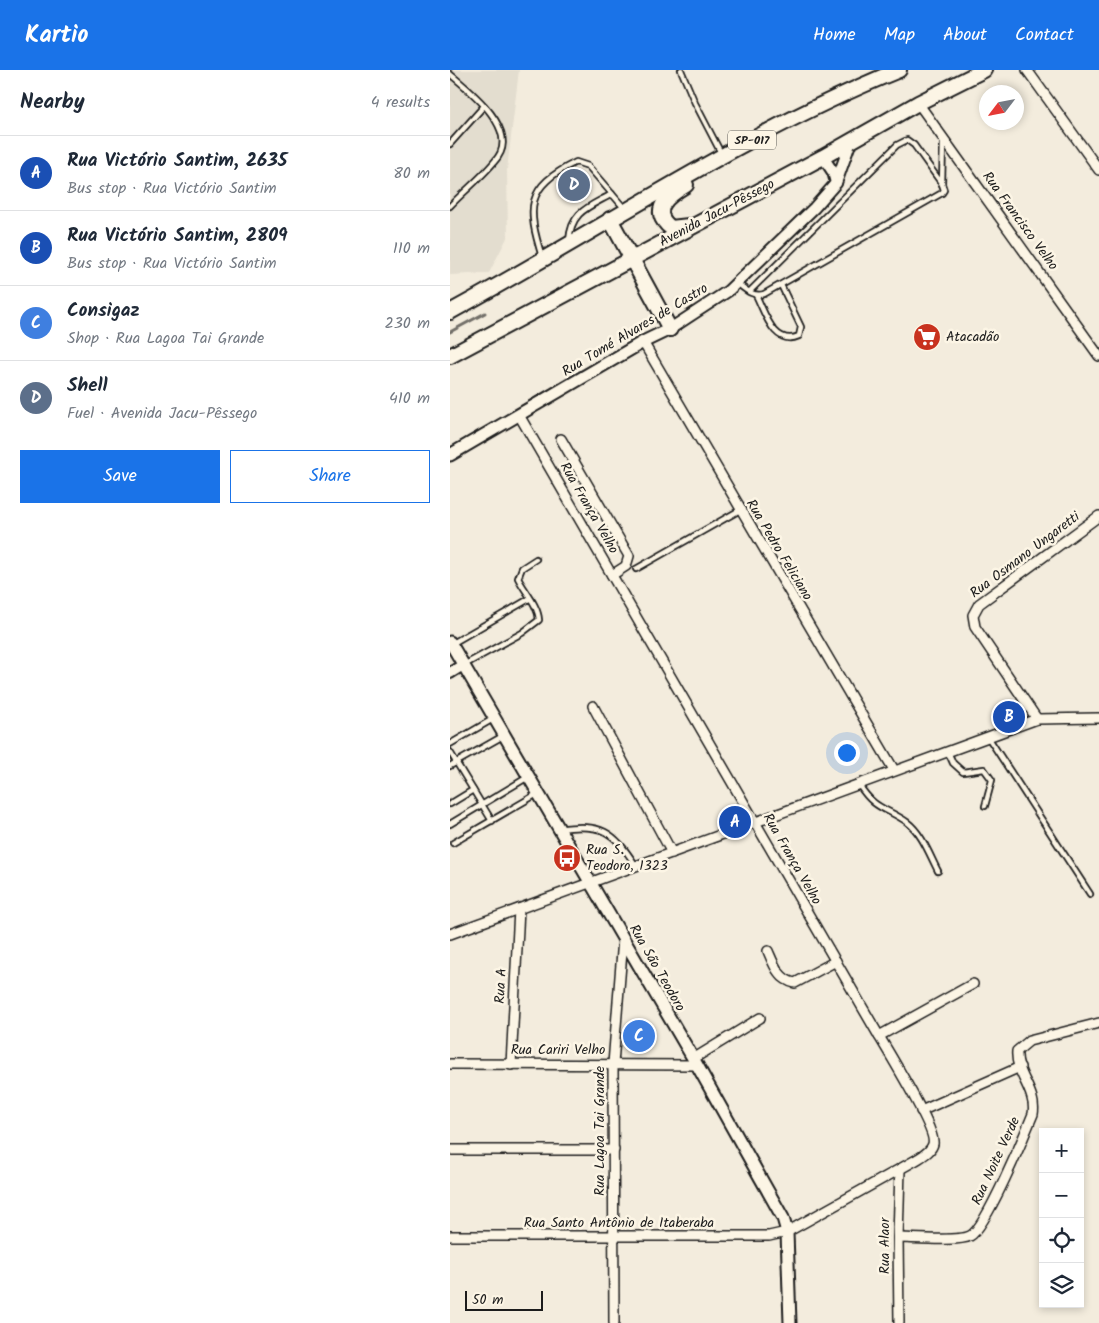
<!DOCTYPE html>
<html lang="en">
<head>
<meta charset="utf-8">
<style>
	body { margin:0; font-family:Kalam,sans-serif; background:#f6f6f7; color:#1f2937 }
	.controls { position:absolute; right:15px; bottom:15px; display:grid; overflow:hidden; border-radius:0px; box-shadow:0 2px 8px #0003 }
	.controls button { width:45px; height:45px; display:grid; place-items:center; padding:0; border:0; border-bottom:1px solid #e0e1e3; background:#fff; color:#1f2937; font:25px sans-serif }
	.compass { position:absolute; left:529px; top:15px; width:45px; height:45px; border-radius:50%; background:#fff; box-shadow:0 2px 8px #0003; rotate:238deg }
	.scale { position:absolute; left:15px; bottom:12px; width:78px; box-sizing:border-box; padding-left:5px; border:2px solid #1c1c1c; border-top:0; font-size:14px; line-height:18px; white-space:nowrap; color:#1c1c1c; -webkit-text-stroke:4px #fcf5e5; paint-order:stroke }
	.you { position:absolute; left:396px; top:682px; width:18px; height:18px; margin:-12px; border:4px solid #fff; border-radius:50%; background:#1a73e8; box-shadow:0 0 0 8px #1a73e833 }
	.badge { display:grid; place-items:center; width:32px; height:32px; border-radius:50%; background:#1a73e8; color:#fff; font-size:16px; font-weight:700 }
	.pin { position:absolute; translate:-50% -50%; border:2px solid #fff; box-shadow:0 1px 5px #0006 }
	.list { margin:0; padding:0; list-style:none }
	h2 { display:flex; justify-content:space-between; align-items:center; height:65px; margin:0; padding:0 20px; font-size:21px }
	h2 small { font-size:16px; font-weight:400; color:#747a83 }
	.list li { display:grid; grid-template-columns:32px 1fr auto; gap:15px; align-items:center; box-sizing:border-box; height:75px; padding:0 20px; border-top:1px solid #e0e1e3 }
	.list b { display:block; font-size:19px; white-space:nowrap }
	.list p { margin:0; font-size:16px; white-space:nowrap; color:#747a83 }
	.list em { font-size:16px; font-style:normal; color:#747a83 }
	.actions { display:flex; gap:10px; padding:15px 20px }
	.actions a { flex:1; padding:11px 0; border:1px solid #1a73e8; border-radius:0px; text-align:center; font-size:18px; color:#1a73e8 }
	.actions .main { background:#1a73e8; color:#fff }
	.icon { flex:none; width:28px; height:28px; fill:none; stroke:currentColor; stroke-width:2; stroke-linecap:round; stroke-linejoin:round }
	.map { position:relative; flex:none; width:649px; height:1253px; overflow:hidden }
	header { display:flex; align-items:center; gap:30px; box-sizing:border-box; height:70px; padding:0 25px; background:#1a73e8; color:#fff }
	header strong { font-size:24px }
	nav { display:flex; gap:28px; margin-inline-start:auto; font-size:18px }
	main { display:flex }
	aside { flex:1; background:#fff }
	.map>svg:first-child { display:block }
	.built { fill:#e3ddcf }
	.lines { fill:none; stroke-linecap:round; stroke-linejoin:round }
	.stream { stroke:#716e68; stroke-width:3 }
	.service-casing { stroke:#1c1c1c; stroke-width:8 }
	.minor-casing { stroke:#1c1c1c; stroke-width:12 }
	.tertiary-casing { stroke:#1c1c1c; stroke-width:14 }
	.secondary-casing { stroke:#1c1c1c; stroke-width:15 }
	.trunk-casing { stroke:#1c1c1c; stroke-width:18 }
	.service { stroke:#fcf5e5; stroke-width:4.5 }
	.minor { stroke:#fcf5e5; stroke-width:9 }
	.tertiary { stroke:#fcf5e5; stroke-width:10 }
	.secondary { stroke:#fcf5e5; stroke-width:11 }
	.trunk { stroke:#fcf5e5; stroke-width:14 }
	.labels { text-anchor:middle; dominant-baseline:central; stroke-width:5; stroke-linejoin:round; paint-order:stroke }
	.shield { fill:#fcf5e5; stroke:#5f5d58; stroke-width:1 }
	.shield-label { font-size:12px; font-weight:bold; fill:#1c1c1c }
	.street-label { font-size:14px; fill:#1c1c1c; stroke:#fcf5e5 }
	.poi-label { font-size:14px; fill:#1c1c1c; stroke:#fcf5e5; text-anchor:start }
</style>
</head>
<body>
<header>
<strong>Kartio</strong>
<nav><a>Home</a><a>Map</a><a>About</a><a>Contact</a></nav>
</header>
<main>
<aside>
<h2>Nearby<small>4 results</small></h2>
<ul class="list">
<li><span class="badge" style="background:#1a4fb4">A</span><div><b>Rua Victório Santim, 2635</b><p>Bus stop · Rua Victório Santim</p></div><em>80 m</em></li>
<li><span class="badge" style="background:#1a4fb4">B</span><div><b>Rua Victório Santim, 2809</b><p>Bus stop · Rua Victório Santim</p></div><em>110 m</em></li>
<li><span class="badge" style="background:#3f7fe0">C</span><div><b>Consigaz</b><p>Shop · Rua Lagoa Tai Grande</p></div><em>230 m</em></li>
<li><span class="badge" style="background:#5c6f8a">D</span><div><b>Shell</b><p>Fuel · Avenida Jacu-Pêssego</p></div><em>410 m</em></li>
</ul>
<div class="actions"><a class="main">Save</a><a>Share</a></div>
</aside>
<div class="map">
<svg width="649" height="1253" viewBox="0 0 649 1253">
	<rect width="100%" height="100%" fill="#f3ecdd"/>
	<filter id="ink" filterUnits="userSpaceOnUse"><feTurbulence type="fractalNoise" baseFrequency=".02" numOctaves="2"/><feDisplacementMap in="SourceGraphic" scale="10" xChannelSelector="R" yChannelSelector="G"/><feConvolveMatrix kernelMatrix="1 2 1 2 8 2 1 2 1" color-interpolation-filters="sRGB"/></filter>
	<g filter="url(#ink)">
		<path class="built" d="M0,0H69L57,100L58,166L39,203L0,205Z"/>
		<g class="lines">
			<path class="stream" d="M0,262L35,243"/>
			<g class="service-casing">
				<g id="service">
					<path d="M231,0L245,33L272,85"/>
					<path d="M0,4C19,20 68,58 48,87C35,105 15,120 0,136"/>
					<path d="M0,74L34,36"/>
					<path d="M492,114L493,72"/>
					<path d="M119,171C121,141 139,137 162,124"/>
					<path d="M92,187C77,138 75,117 126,92L138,96L175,139"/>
					<path d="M287,213C296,220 303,227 314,224L492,123L494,120L492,114L464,75L457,70L447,75L299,222"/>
					<path d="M306,225C315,243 324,277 349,266L351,257L331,215"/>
					<path d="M186,499L290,440"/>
					<path d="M3,573L79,529"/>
					<path d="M14,595L72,563L89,550C88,535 75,522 68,508L72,498L86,489"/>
					<path d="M538,667L640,824"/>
					<path d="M0,674L43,649"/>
					<path d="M0,682L42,751"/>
					<path d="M498,682L503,693L513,702L534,699L542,710L535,736"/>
					<path d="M0,696L53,666"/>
					<path d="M409,715C425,740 435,737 457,752C472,763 480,786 488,801"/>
					<path d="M0,734L23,720"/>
					<path d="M0,754L78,707"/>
					<path d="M109,759C151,753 163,760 186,796"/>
					<path d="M3,773L87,724"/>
				</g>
			</g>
			<g class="minor-casing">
				<g id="minor">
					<path d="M577,0L649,100"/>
					<path d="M468,33L649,286"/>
					<path d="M193,272L444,700"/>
					<path d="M111,369L179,486L176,496L162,505"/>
					<path d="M143,636L222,783"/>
					<path d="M587,649L525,557L523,545L529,534L649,446"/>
					<path d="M0,864L587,649L649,648"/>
					<path d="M318,881C324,895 329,910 345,913L386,891"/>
					<path d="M429,966L523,914"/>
					<path d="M243,989L310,948"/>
					<path d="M0,994L247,995"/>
					<path d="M61,995L69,839"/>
					<path d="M471,1041L570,997"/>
					<path d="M0,1080H164"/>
					<path d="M0,1166H319L337,1162L466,1090C472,1086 481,1082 483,1074C487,1061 439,983 429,966L69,345"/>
					<path d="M448,1168C462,1168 509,1172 520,1166C536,1158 575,1064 583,1044C587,1021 565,1004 567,981L579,971L649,953"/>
					<path d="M164,1253L163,994L173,869"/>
					<path d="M449,1253L448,1168L450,1099"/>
				</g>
			</g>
			<g class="tertiary-casing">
				<g id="tertiary">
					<path d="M373,87L383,102L386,113"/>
					<path d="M220,259L278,221L364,138L386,113L401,71"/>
					<path d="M0,603L13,595"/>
				</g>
			</g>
			<g class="secondary-casing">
				<g id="secondary">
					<path d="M0,385L193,272L220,259"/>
					<path d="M0,572L247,995L333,1148L337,1162L340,1253"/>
				</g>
			</g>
			<g class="trunk-casing">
				<g id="trunk">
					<path d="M236,115C219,125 198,140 221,158L239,156"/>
					<path d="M160,149L220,259"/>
					<path d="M0,242C149,161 291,64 449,0"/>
					<path d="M0,286L373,87L468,33L534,0"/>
				</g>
			</g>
			<use href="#service" class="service"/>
			<use href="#minor" class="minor"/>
			<use href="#tertiary" class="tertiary"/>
			<use href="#secondary" class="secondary"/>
			<use href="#trunk" class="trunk"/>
		</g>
	</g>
	<defs>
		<g id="supermarket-disc" transform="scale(1.4375)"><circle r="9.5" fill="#c8321e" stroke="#fcf5e5"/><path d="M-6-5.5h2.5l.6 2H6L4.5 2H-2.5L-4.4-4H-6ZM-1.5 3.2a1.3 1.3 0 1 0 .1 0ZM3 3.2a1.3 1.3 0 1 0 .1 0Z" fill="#fff"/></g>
		<g id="bus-disc" transform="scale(1.4375)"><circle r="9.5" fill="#c8321e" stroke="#fcf5e5"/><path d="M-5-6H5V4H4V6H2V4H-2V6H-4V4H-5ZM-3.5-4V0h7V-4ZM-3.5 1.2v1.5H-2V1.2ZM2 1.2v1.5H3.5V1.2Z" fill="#fff"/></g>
	</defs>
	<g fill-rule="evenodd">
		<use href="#supermarket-disc" x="477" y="267"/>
		<use href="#bus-disc" x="117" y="788"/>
	</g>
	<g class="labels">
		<rect class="shield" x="278" y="60.5" width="48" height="19" rx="4"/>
		<g class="shield-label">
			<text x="302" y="70">SP-017</text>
		</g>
		<g class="street-label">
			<text transform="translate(267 143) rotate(-28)">Avenida Jacu-Pêssego</text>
			<text transform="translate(570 151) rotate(54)">Rua Francisco Velho</text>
			<text transform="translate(185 260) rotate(-31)">Rua Tomé Alvares de Castro</text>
			<text transform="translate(139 438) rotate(60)">Rua França Velho</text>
			<text transform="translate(329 480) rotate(59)">Rua Pedro Feliciano</text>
			<text transform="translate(575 485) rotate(-37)">Rua Osmano Ungaretti</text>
			<text transform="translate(342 789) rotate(60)">Rua França Velho</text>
			<text transform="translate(207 898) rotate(60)">Rua São Teodoro</text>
			<text transform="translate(51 916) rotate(-87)">Rua A</text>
			<text x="108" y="980">Rua Cariri Velho</text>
			<text transform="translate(150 1061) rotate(-90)">Rua Lagoa Tai Grande</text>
			<text transform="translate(546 1091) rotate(-65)">Rua Noite Verde</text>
			<text x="169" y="1153">Rua Santo Antônio de Itaberaba</text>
			<text transform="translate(435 1176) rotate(-90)">Rua Alaor</text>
		</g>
		<g class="poi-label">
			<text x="496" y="267">Atacadão</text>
			<text x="136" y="780">Rua S.<tspan x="136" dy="16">Teodoro, 1323</tspan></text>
		</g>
	</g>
</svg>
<div class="controls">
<button>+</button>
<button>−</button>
<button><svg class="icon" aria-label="locate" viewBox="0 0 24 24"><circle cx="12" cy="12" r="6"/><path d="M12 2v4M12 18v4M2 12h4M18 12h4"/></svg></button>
<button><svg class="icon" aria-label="layers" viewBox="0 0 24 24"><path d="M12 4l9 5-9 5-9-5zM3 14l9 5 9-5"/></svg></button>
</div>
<svg class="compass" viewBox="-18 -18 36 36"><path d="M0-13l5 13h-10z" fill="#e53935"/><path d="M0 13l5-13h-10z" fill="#747a83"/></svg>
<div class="scale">50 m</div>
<div class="you"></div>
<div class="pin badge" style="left:285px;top:752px;background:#1a4fb4">A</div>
<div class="pin badge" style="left:559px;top:647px;background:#1a4fb4">B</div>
<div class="pin badge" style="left:189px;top:966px;background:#3f7fe0">C</div>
<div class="pin badge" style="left:124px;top:115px;background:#5c6f8a">D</div>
</div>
</main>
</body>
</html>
